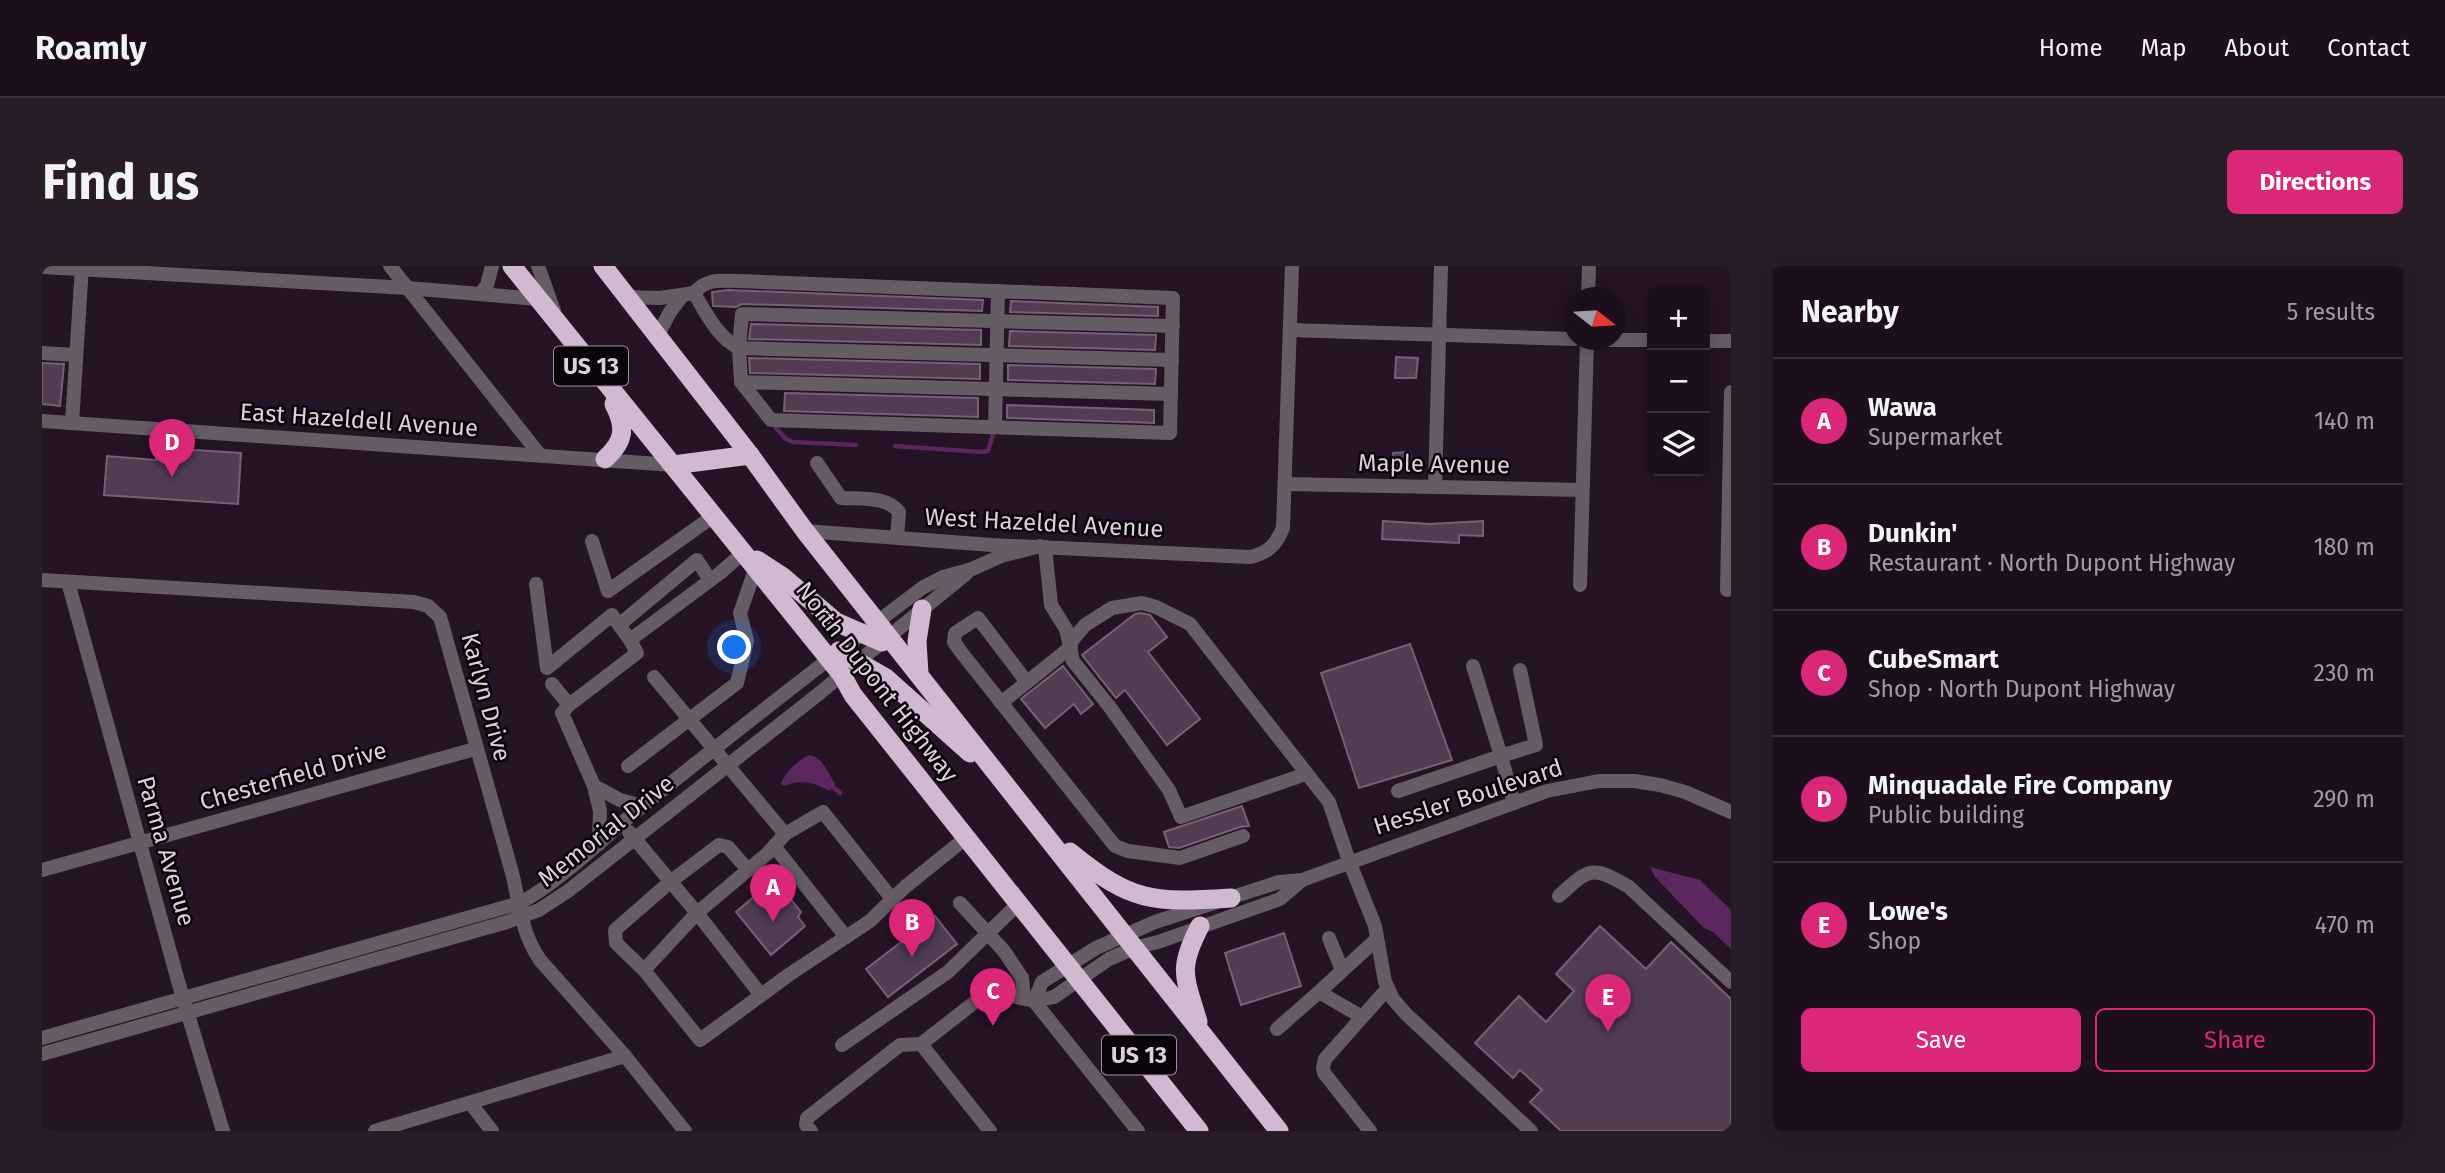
<!DOCTYPE html>
<html lang="en">
<head>
<meta charset="utf-8">
<style>
	body { margin:0; font-family:"Fira Sans",sans-serif; background:#291c29; color:#f1f3f6 }
	.controls { position:absolute; right:21px; top:21px; display:grid; overflow:hidden; border-radius:10px; box-shadow:0 4px 18px #0003 }
	.controls button { width:63px; height:63px; display:grid; place-items:center; padding:0; border:0; border-bottom:2px solid #3a2e3b; background:#1c0e1c; color:#f1f3f6; font:35px sans-serif }
	.compass { position:absolute; left:1521px; top:21px; width:63px; height:63px; border-radius:50%; background:#1c0e1c; box-shadow:0 4px 18px #0003; rotate:107deg }
	.you { position:absolute; left:693px; top:382px; width:24px; height:24px; margin:-18px; border:5px solid #fff; border-radius:50%; background:#1a73e8; box-shadow:0 0 0 10px #1a73e833 }
	.badge { display:grid; place-items:center; width:46px; height:46px; border-radius:50%; background:#db2777; color:#fff; font-size:23px; font-weight:700 }
	.pin { position:absolute; translate:-50% -58px; filter:drop-shadow(0 2px 4px #0008) }
	.pin::after { content:''; position:absolute; top:37px; width:24px; height:21px; background:inherit; clip-path:polygon(0 0,100% 0,50% 100%) }
	.list { margin:0; padding:0; list-style:none }
	h2 { display:flex; justify-content:space-between; align-items:center; height:91px; margin:0; padding:0 28px; font-size:30px }
	h2 small { font-size:23px; font-weight:400; color:#a09ca3 }
	.list li { display:grid; grid-template-columns:46px 1fr auto; gap:21px; align-items:center; box-sizing:border-box; height:126px; padding:0 28px; border-top:2px solid #3a2e3b }
	.list b { display:block; font-size:26px; white-space:nowrap }
	.list p { margin:0; font-size:23px; white-space:nowrap; color:#a09ca3 }
	.list em { font-size:23px; font-style:normal; color:#a09ca3 }
	.actions { display:flex; gap:14px; padding:21px 28px }
	.actions a { flex:1; padding:16px 0; border:2px solid #db2777; border-radius:10px; text-align:center; font-size:24px; color:#db2777 }
	.actions .main { background:#db2777; color:#fff }
	.icon { flex:none; width:38px; height:38px; fill:none; stroke:currentColor; stroke-width:2; stroke-linecap:round; stroke-linejoin:round }
	.map { position:relative; flex:none; width:1689px; height:865px; overflow:hidden; border-radius:10px }
	header { display:flex; align-items:center; gap:42px; box-sizing:border-box; height:98px; padding:0 35px; background:#1c0e1c; border-bottom:2px solid #3a2e3b }
	header strong { font-size:33px }
	nav { display:flex; gap:38px; margin-inline-start:auto; font-size:24px }
	.intro { display:flex; align-items:center; justify-content:space-between; box-sizing:border-box; height:168px; padding:0 42px }
	h1 { margin:0; font-size:49px }
	.button { padding:18px 32px; border-radius:10px; background:#db2777; color:#fff; font-size:24px; font-weight:700 }
	main { display:flex; gap:42px; padding:0 42px }
	aside { flex:1; background:#1c0e1c; border-radius:10px; box-shadow:0 4px 18px #0003 }
	.map>svg:first-child { display:block }
	.water { fill:#5c275e }
	.lines { fill:none; stroke-linecap:round; stroke-linejoin:round }
	.stream { stroke:#5c275e; stroke-width:4.5 }
	.building { fill:#513c51; stroke:#776077; stroke-width:2 }
	.minor { stroke:#665c66; stroke-width:14 }
	.highway { stroke:#d2b9d2; stroke-width:19 }
	.labels { text-anchor:middle; dominant-baseline:central; stroke-width:5; stroke-linejoin:round; paint-order:stroke }
	.shield { fill:#0a040a; stroke:#9e939d; stroke-width:2 }
	.shield-label { font-size:23px; font-weight:bold; fill:#ddd0dc }
	.street-label { font-size:24px; fill:#ddd0dc; stroke:#0a040a }
</style>
</head>
<body>
<header>
<strong>Roamly</strong>
<nav><a>Home</a><a>Map</a><a>About</a><a>Contact</a></nav>
</header>
<div class="intro"><h1>Find us</h1><a class="button">Directions</a></div>
<main>
<div class="map">
<svg width="1689" height="865" viewBox="0 0 1689 865">
	<rect width="100%" height="100%" fill="#251326"/>
	<g class="water">
		<path d="M767,489C780,490 787,508 793,518L788,525C773,517 759,512 743,520L739,518C742,507 756,494 767,489Z"/>
		<path d="M1608,601L1658,614L1689,644V683L1671,666L1662,662L1613,611Z"/>
	</g>
	<g class="lines">
		<g class="stream">
			<path d="M734,162L744,173L751,176L814,179"/>
			<path d="M853,180L939,186L946,185L951,168"/>
			<path d="M791,521L798,527"/>
		</g>
	</g>
	<g class="building">
		<path d="M686,24L941,34L940,45L700,38L694,41L671,40L670,26Z"/>
		<path d="M969,35L1116,41V50L968,46Z"/>
		<path d="M709,58L939,64V79L707,73Z"/>
		<path d="M968,65L1114,69L1113,84L967,80Z"/>
		<path d="M1354,91L1376,92L1374,112H1353Z"/>
		<path d="M707,92L938,98V113L708,107Z"/>
		<path d="M0,97L22,98L18,140L0,138Z"/>
		<path d="M966,99L1114,103L1113,118L966,114Z"/>
		<path d="M743,127L936,132V151L742,145Z"/>
		<path d="M965,139L1112,144V157L965,152Z"/>
		<path d="M121,182L199,187L196,238L62,229L65,190L114,194V186H120Z"/>
		<path d="M1368,186L1369,201L1352,202L1351,187Z"/>
		<path d="M1341,255L1388,258L1441,255V270L1417,269V277L1340,273Z"/>
		<path d="M1099,347L1108,349L1125,371L1106,386L1158,453L1125,479L1083,424L1074,432L1040,389L1093,348Z"/>
		<path d="M1368,378L1410,494L1317,522L1279,407Z"/>
		<path d="M1021,400L1051,438L1039,448L1032,438L1003,462L979,433Z"/>
		<path d="M1200,540L1207,560L1198,561L1137,582L1127,581L1122,566Z"/>
		<path d="M728,617L737,628L743,626L759,646L756,651L763,660L729,689L694,646Z"/>
		<path d="M893,650L915,678L846,731L824,703Z"/>
		<path d="M1558,660L1604,703L1629,676L1689,733V865H1519L1488,836L1500,824L1478,804L1471,812L1433,777L1477,730L1504,756L1532,725L1514,708Z"/>
		<path d="M1242,667L1259,720L1199,739L1183,687Z"/>
	</g>
	<g class="lines">
		<g class="minor">
			<path d="M348,0L498,189"/>
			<path d="M496,0L512,45"/>
			<path d="M0,1L366,22L496,33"/>
			<path d="M652,27C665,12 678,15 697,15L1131,32C1130,77 1129,122 1128,167L729,154L699,116L697,82L700,48L1131,60"/>
			<path d="M438,28L445,19L450,0"/>
			<path d="M587,31L618,32L652,27C664,47 676,72 697,82L1130,94"/>
			<path d="M1546,32L1547,0"/>
			<path d="M1248,64L1532,73"/>
			<path d="M616,69L628,46L640,30"/>
			<path d="M1544,74H1610"/>
			<path d="M1663,75H1689"/>
			<path d="M0,87L34,89"/>
			<path d="M699,116L1129,128"/>
			<path d="M0,155L631,199"/>
			<path d="M30,157L40,0"/>
			<path d="M953,161L956,25"/>
			<path d="M775,197L799,232C818,233 845,230 857,246L855,271"/>
			<path d="M1243,218L1540,224"/>
			<path d="M1393,221L1399,0"/>
			<path d="M763,265L950,279L1208,291C1226,287 1234,279 1241,262L1250,0"/>
			<path d="M550,275L566,325L673,249"/>
			<path d="M1003,281L1009,339L1024,363L1031,395L1067,440L1127,524L1139,551L1264,508"/>
			<path d="M0,314L372,336L386,340L398,351C421,435 446,519 469,603C478,636 478,665 498,694L583,790L643,865"/>
			<path d="M26,316L136,715L181,865"/>
			<path d="M494,318L505,402L570,349L588,374L595,387L527,439L520,447L552,520L558,545L557,578"/>
			<path d="M1538,319L1545,74"/>
			<path d="M1685,324L1689,126"/>
			<path d="M577,359L655,294L668,314"/>
			<path d="M588,374L678,307L702,286"/>
			<path d="M1028,377L1043,359L1070,342L1100,337L1114,341L1148,358L1287,536L1307,595L1333,660L1343,716L1351,733L1364,748L1489,865"/>
			<path d="M1431,400L1459,490L1494,479L1478,404"/>
			<path d="M612,411L743,568L781,546L851,634"/>
			<path d="M984,415L936,352L913,367L912,376L919,386L1073,580L1086,585L1138,592L1201,570"/>
			<path d="M510,418L527,439"/>
			<path d="M959,437L1029,381"/>
			<path d="M586,500L695,417L705,375L698,347L714,301"/>
			<path d="M552,520L578,534L600,540"/>
			<path d="M1356,525L1459,490L1472,537"/>
			<path d="M587,566L655,647L602,704L658,774L748,708L828,655L863,621L925,571"/>
			<path d="M732,580L804,671"/>
			<path d="M0,604L433,483"/>
			<path d="M1517,630C1547,602 1550,599 1587,621L1689,716"/>
			<path d="M918,637L962,685L980,712L982,732"/>
			<path d="M1287,672L1300,704"/>
			<path d="M602,704L574,677L573,664L628,616L677,579L686,581L706,604"/>
			<path d="M719,729L655,647L726,587L743,568"/>
			<path d="M992,735L1000,716L1054,682L1113,656L1237,616L1260,614L1505,525L1557,515H1592L1618,519L1643,526L1689,546"/>
			<path d="M992,735L1096,865"/>
			<path d="M1320,751L1277,726L1335,673"/>
			<path d="M1235,763L1277,726"/>
			<path d="M0,772L478,637C523,612 558,574 598,542C691,467 785,394 880,322L901,311L930,303L959,290L998,280"/>
			<path d="M879,778L948,865"/>
			<path d="M800,779L906,706L977,637"/>
			<path d="M0,788L465,656L497,644L526,625L769,434L925,307"/>
			<path d="M429,838L450,865"/>
			<path d="M333,865L583,790"/>
			<path d="M769,865L764,859L765,852L858,779L879,778L947,725L992,735L1012,731L1067,693L1092,682L1116,676L1238,633L1260,614"/>
			<path d="M1328,865L1282,807L1281,802L1283,793L1346,722"/>
		</g>
		<g class="highway">
			<path d="M470,0L800,409L811,429L1157,865"/>
			<path d="M561,0L708,189L763,265L1237,865"/>
			<path d="M563,193C583,175 584,161 572,138"/>
			<path d="M631,199L708,189"/>
			<path d="M715,294L741,311L794,356L840,376"/>
			<path d="M797,385L844,412L928,487"/>
			<path d="M877,408L875,375L880,343"/>
			<path d="M1028,586C1090,637 1111,637 1189,632"/>
			<path d="M1156,756C1143,711 1135,704 1158,660"/>
		</g>
	</g>
	<g class="labels">
		<g class="shield">
			<rect x="512" y="80.5" width="74" height="39" rx="5"/>
			<rect x="1060" y="769.5" width="74" height="39" rx="5"/>
		</g>
		<g class="shield-label">
			<text x="549" y="100">US 13</text>
			<text x="1097" y="789">US 13</text>
		</g>
		<g class="street-label">
			<text transform="translate(317 154) rotate(4)">East Hazeldell Avenue</text>
			<text transform="translate(1392 198) rotate(1)">Maple Avenue</text>
			<text transform="translate(1002 257) rotate(3)">West Hazeldel Avenue</text>
			<text transform="translate(835 416) rotate(52)">North Dupont Highway</text>
			<text transform="translate(444 431) rotate(75)">Karlyn Drive</text>
			<text transform="translate(251 510) rotate(-16)">Chesterfield Drive</text>
			<text transform="translate(1426 531) rotate(-18)">Hessler Boulevard</text>
			<text transform="translate(564 565) rotate(-38)">Memorial Drive</text>
			<text transform="translate(124 585) rotate(74)">Parma Avenue</text>
		</g>
	</g>
</svg>
<div class="controls">
<button>+</button>
<button>−</button>
<button><svg class="icon" aria-label="layers" viewBox="0 0 24 24"><path d="M12 4l9 5-9 5-9-5zM3 14l9 5 9-5"/></svg></button>
</div>
<svg class="compass" viewBox="-18 -18 36 36"><path d="M0-13l5 13h-10z" fill="#e53935"/><path d="M0 13l5-13h-10z" fill="#a09ca3"/></svg>
<div class="you"></div>
<div class="pin badge" style="left:731px;top:656px">A</div>
<div class="pin badge" style="left:870px;top:691px">B</div>
<div class="pin badge" style="left:951px;top:760px">C</div>
<div class="pin badge" style="left:130px;top:211px">D</div>
<div class="pin badge" style="left:1566px;top:766px">E</div>
</div>
<aside>
<h2>Nearby<small>5 results</small></h2>
<ul class="list">
<li><span class="badge">A</span><div><b>Wawa</b><p>Supermarket</p></div><em>140 m</em></li>
<li><span class="badge">B</span><div><b>Dunkin'</b><p>Restaurant · North Dupont Highway</p></div><em>180 m</em></li>
<li><span class="badge">C</span><div><b>CubeSmart</b><p>Shop · North Dupont Highway</p></div><em>230 m</em></li>
<li><span class="badge">D</span><div><b>Minquadale Fire Company</b><p>Public building</p></div><em>290 m</em></li>
<li><span class="badge">E</span><div><b>Lowe's</b><p>Shop</p></div><em>470 m</em></li>
</ul>
<div class="actions"><a class="main">Save</a><a>Share</a></div>
</aside>
</main>
</body>
</html>
